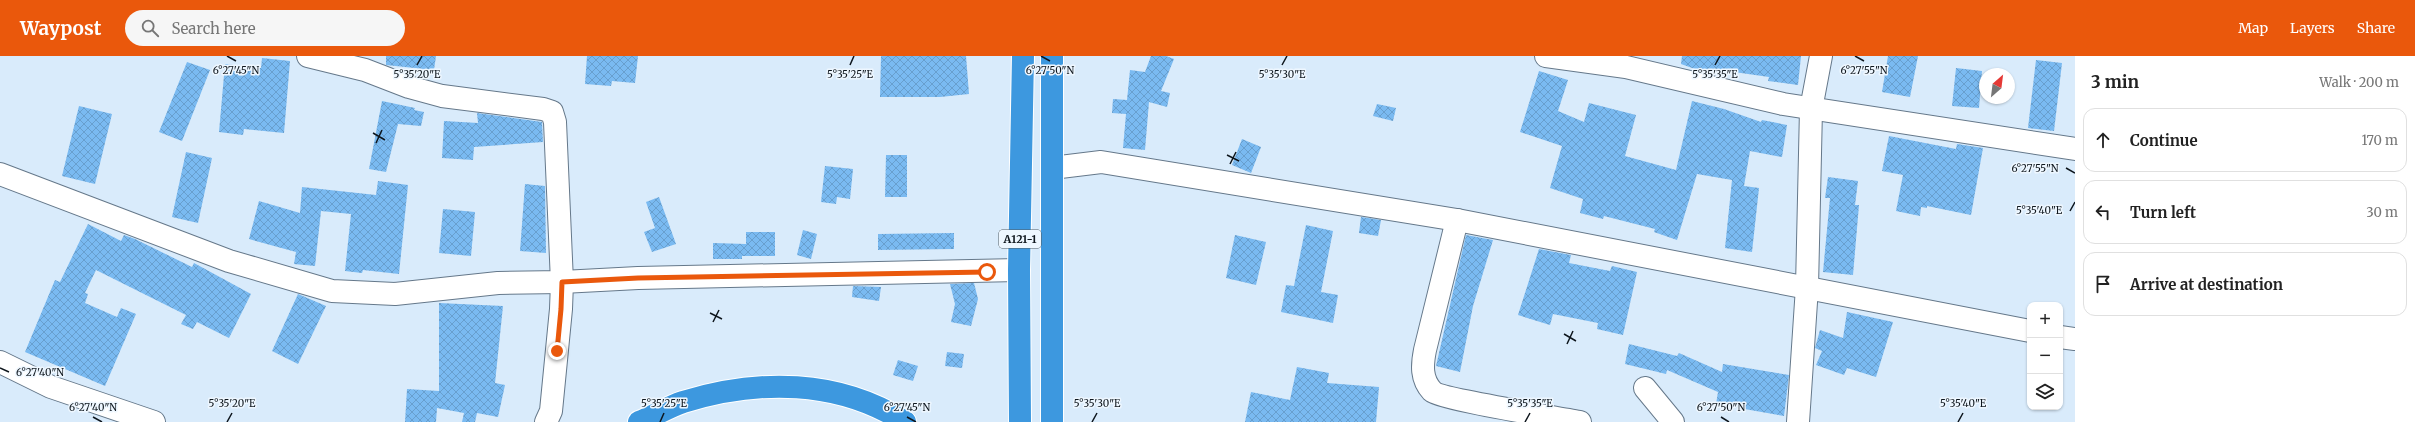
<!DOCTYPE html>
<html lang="en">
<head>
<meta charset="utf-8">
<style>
	body { margin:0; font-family:Merriweather,serif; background:#f6f6f6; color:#222 }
	.controls { position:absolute; right:12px; bottom:12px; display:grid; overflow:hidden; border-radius:8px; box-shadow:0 1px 3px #0004 }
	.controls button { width:36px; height:36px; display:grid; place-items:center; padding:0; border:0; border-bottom:1px solid #e0e0e0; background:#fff; color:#222; font:20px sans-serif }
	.compass { position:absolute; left:1979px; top:12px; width:36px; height:36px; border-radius:50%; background:#fff; box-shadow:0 1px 3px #0004; rotate:28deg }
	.stop { position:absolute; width:12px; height:12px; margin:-9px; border:3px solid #ea580c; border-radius:50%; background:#fff }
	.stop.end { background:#ea580c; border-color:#fff; box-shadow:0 1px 4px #0008 }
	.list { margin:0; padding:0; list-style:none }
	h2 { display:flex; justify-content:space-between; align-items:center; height:52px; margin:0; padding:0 16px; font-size:17px }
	h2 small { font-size:13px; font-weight:400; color:#767676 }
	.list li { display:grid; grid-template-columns:26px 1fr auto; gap:12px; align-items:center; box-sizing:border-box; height:64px; margin:0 8px 8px; padding:0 8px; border:1px solid #e0e0e0; border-radius:12px }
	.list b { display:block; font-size:15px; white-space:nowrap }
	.list em { font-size:13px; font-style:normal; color:#767676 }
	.icon { flex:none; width:22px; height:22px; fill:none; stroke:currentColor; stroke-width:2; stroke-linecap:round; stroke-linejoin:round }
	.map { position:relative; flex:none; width:2075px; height:366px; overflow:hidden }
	header { display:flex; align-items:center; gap:24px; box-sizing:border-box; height:56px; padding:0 20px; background:#ea580c; color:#fff }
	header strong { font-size:19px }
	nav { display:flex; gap:22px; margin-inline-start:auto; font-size:14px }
	.search { width:280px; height:36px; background:#f6f6f6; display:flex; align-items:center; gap:10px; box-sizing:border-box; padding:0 14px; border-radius:22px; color:#767676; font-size:15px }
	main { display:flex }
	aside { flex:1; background:#fff }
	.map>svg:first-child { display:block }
	.building { fill:url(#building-cross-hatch) }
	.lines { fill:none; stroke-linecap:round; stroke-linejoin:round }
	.minor-casing { stroke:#65788a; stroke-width:24 }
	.highway-casing { stroke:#fff; stroke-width:24 }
	.minor { stroke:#fff; stroke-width:22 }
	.highway { stroke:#3d98df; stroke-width:22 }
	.route { stroke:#ea580c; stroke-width:5 }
	.ticks { fill:none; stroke:#0e161d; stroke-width:1.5 }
	.labels { text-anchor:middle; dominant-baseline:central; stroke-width:3; stroke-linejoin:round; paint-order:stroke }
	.shield { fill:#eef7ff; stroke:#515a61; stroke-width:1 }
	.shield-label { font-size:11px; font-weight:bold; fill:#0e161d }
	.ticks-label { font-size:10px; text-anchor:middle; fill:#0e161d; stroke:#eef7ff; stroke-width:3; stroke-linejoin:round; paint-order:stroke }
</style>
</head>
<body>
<header>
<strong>Waypost</strong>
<div class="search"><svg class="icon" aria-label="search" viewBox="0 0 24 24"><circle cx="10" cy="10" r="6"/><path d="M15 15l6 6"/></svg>Search here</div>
<nav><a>Map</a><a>Layers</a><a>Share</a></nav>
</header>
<main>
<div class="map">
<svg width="2075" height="366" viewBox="0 0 2075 366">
	<defs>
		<pattern id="building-cross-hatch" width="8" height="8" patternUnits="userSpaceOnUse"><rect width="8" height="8" fill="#7abaf1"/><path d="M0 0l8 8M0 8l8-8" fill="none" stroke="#689fce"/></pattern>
	</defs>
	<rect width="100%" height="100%" fill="#d9ebfb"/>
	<g class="building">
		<path d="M386,0H436L434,14L386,9Z"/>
		<path d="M587,0H638L635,27L612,25L611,30L585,28Z"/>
		<path d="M881,0H966L969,38L940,41H880Z"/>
		<path d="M1151,0H1166L1174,3L1161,35L1170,37L1167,51L1149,46L1145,94L1123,92L1126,58L1112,57L1113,43L1127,44L1130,14L1145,16Z"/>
		<path d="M1682,0H1801L1798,29L1768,25L1769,21L1713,13L1712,17H1706L1681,8Z"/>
		<path d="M1888,0H1918L1910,41L1882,36Z"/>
		<path d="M262,2L290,5L284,77L244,73L243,79L219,76L225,8L261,12Z"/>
		<path d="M2036,4L2062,7L2054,75L2028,72Z"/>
		<path d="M187,6L210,14L182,85L159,76Z"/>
		<path d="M1956,12L1982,15L1979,52L1952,50Z"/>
		<path d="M1539,15L1568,24L1558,55L1584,66L1589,47L1636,59L1625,100L1676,114L1692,45L1724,53L1761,66L1762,64L1787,69L1782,101L1750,95L1744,130L1759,132L1752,196L1725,192L1732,124L1697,118L1677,184L1654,176L1655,173L1604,160L1603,163L1580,157L1583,143L1550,132L1562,90L1520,76Z"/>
		<path d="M382,45L415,52L414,54L424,56L421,70L398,68L386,116L369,113Z"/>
		<path d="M1377,48L1396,52L1393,65L1373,60Z"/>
		<path d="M79,50L112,58L95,128L62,120Z"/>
		<path d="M477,57L542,66L543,86L474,91L473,104L442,102L444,65L478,67Z"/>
		<path d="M1889,80L1956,93L1957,88L1983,92L1971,159L1927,150V152L1921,151L1920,160L1896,155L1903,119L1882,115Z"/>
		<path d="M1242,83L1261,91L1251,117L1232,109Z"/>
		<path d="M186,96L212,102L198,167L172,161Z"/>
		<path d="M886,99H907V141H885Z"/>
		<path d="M825,110L853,113L850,143L837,141L836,148L821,146Z"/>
		<path d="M1828,121L1858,125L1855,149H1859L1853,219L1823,216L1830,142H1825Z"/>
		<path d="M378,125L408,129L399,218L363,214L362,217L345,215L351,158L321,155L315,210L294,208L296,196L249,183L259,145L300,157L302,131L376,139Z"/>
		<path d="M525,128L545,130L546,197L520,195Z"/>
		<path d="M659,141L676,188L652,196L644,176L655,172L646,146Z"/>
		<path d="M443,153L475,156L471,200L439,197Z"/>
		<path d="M1361,161L1381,164L1378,180L1359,177Z"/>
		<path d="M88,168L121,185L124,179L135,183L192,211L194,207L251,238L229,282L197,266L193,273L181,268L186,259L96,214L85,237L88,238L85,247L117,261L121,252L136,258L105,330L25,296L55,224L60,226Z"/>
		<path d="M1306,169L1333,175L1321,236L1338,239L1333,267L1281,256L1286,229L1294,230Z"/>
		<path d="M803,174L817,178L811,203L797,199Z"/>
		<path d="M746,176H775V200H742V203H713V187L746,188Z"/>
		<path d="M954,177V193L878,194V178Z"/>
		<path d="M1235,179L1266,186L1256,229L1226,222Z"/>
		<path d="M1466,179L1493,184L1473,250L1460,316L1436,310Z"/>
		<path d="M1539,193L1571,199L1569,207L1610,215L1612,210L1637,216L1623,279L1597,273L1598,267L1553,258L1550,269L1518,259Z"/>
		<path d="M974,227L978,243L971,270L951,266L955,248L950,228Z"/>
		<path d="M853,230L881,231L879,245L852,241Z"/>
		<path d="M298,238L326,250L298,308L272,295Z"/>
		<path d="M439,247L503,250L495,327L505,329L498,361L477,357L475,366H462L464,357L437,352L436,366H405L407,333L439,335Z"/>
		<path d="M1847,256L1893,266L1876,321L1847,312L1844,319L1816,309L1822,295L1815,292L1820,274L1843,282Z"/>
		<path d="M1629,288L1677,300L1679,297L1722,316L1723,308L1789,319L1784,360L1716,348L1718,336L1667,314L1666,318L1625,308Z"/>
		<path d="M947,296L964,298L962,312L945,310Z"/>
		<path d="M898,304L918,310L913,325L893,319Z"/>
		<path d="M1297,311L1329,317L1327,327L1379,331L1376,366H1245L1251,336L1290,344Z"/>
	</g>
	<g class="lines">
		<g class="minor-casing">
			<g id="minor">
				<path d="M1546,0L1626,11L1783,48L2075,93"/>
				<path d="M1052,112L1101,106L1457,164L2030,275"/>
				<path d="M0,118L229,205L332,235L395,238L498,227L562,226L555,66L552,56L543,53L442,40L409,31L365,14L308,0"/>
				<path d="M1457,164L1425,294C1422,309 1421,323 1432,335C1440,343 1560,362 1580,366"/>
				<path d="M2060,281L2075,283"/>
				<path d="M0,306L51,331L154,366"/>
				<path d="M1645,332L1673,366"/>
				<path d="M546,366L551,355L561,253L562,226L638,222L1019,214"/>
				<path d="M1798,366L1807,231L1811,53L1821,0"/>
			</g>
		</g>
		<g class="highway-casing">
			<g id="highway">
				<path d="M1052,0V366"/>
				<path d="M639,366C654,360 668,351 683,346C758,323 838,323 905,366"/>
				<path d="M1020,366L1019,214L1023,0"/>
			</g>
		</g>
		<use href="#minor" class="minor"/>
		<use href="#highway" class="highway"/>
	</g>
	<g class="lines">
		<path class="route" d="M557,295L561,253L562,226L638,222L987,216"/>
	</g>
	<path class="ticks" d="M227,0L236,5M1041,0L1050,5M1855,0L1864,5M417,9L422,0M850,9L854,0M1282,9L1287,0M1715,9L1720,0M373,77L385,84M376,87L382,74M1227,99L1239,105M1230,108L1236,96M2066,112L2075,117M2070,155L2075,146M710,257L722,263M713,266L719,254M1564,278L1576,285M1567,288L1573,275M0,312L9,316M93,361L102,366M907,361L916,366M1721,361L1729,366M227,366L232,357M660,366L664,357M1092,366L1097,357M1525,366L1530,357M1958,366L1963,357"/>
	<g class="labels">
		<rect class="shield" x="999" y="174" width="42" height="18" rx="3"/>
		<g class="shield-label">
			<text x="1020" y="183">A121-1</text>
		</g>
	</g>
	<g class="ticks-label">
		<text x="1864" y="18">6°27'55"N</text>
		<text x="236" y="18">6°27'45"N</text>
		<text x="1050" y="18">6°27'50"N</text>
		<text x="417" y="22">5°35'20"E</text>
		<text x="850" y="22">5°35'25"E</text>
		<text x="1282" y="22">5°35'30"E</text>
		<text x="1715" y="22">5°35'35"E</text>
		<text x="2035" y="116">6°27'55"N</text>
		<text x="2039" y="158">5°35'40"E</text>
		<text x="40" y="320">6°27'40"N</text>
		<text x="232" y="351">5°35'20"E</text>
		<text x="664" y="351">5°35'25"E</text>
		<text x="1097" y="351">5°35'30"E</text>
		<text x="1530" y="351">5°35'35"E</text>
		<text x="1963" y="351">5°35'40"E</text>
		<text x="93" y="355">6°27'40"N</text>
		<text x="907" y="355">6°27'45"N</text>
		<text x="1721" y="355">6°27'50"N</text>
	</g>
</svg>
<div class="controls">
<button>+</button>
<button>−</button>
<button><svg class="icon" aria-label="layers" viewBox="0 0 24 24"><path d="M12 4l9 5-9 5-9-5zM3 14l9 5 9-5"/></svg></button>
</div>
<svg class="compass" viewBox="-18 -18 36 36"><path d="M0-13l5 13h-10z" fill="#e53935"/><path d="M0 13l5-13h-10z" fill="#767676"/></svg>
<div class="stop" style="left:987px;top:216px"></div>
<div class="stop end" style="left:557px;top:295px"></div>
</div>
<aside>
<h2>3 min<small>Walk · 200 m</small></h2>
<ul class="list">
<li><svg class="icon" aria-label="ahead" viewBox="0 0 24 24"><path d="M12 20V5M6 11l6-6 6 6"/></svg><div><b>Continue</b></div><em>170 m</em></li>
<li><svg class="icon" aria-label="left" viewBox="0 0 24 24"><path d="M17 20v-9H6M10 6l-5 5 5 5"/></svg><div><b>Turn left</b></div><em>30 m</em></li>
<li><svg class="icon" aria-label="arrive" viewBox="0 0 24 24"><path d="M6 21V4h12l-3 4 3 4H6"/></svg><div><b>Arrive at destination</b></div></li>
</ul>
</aside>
</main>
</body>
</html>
